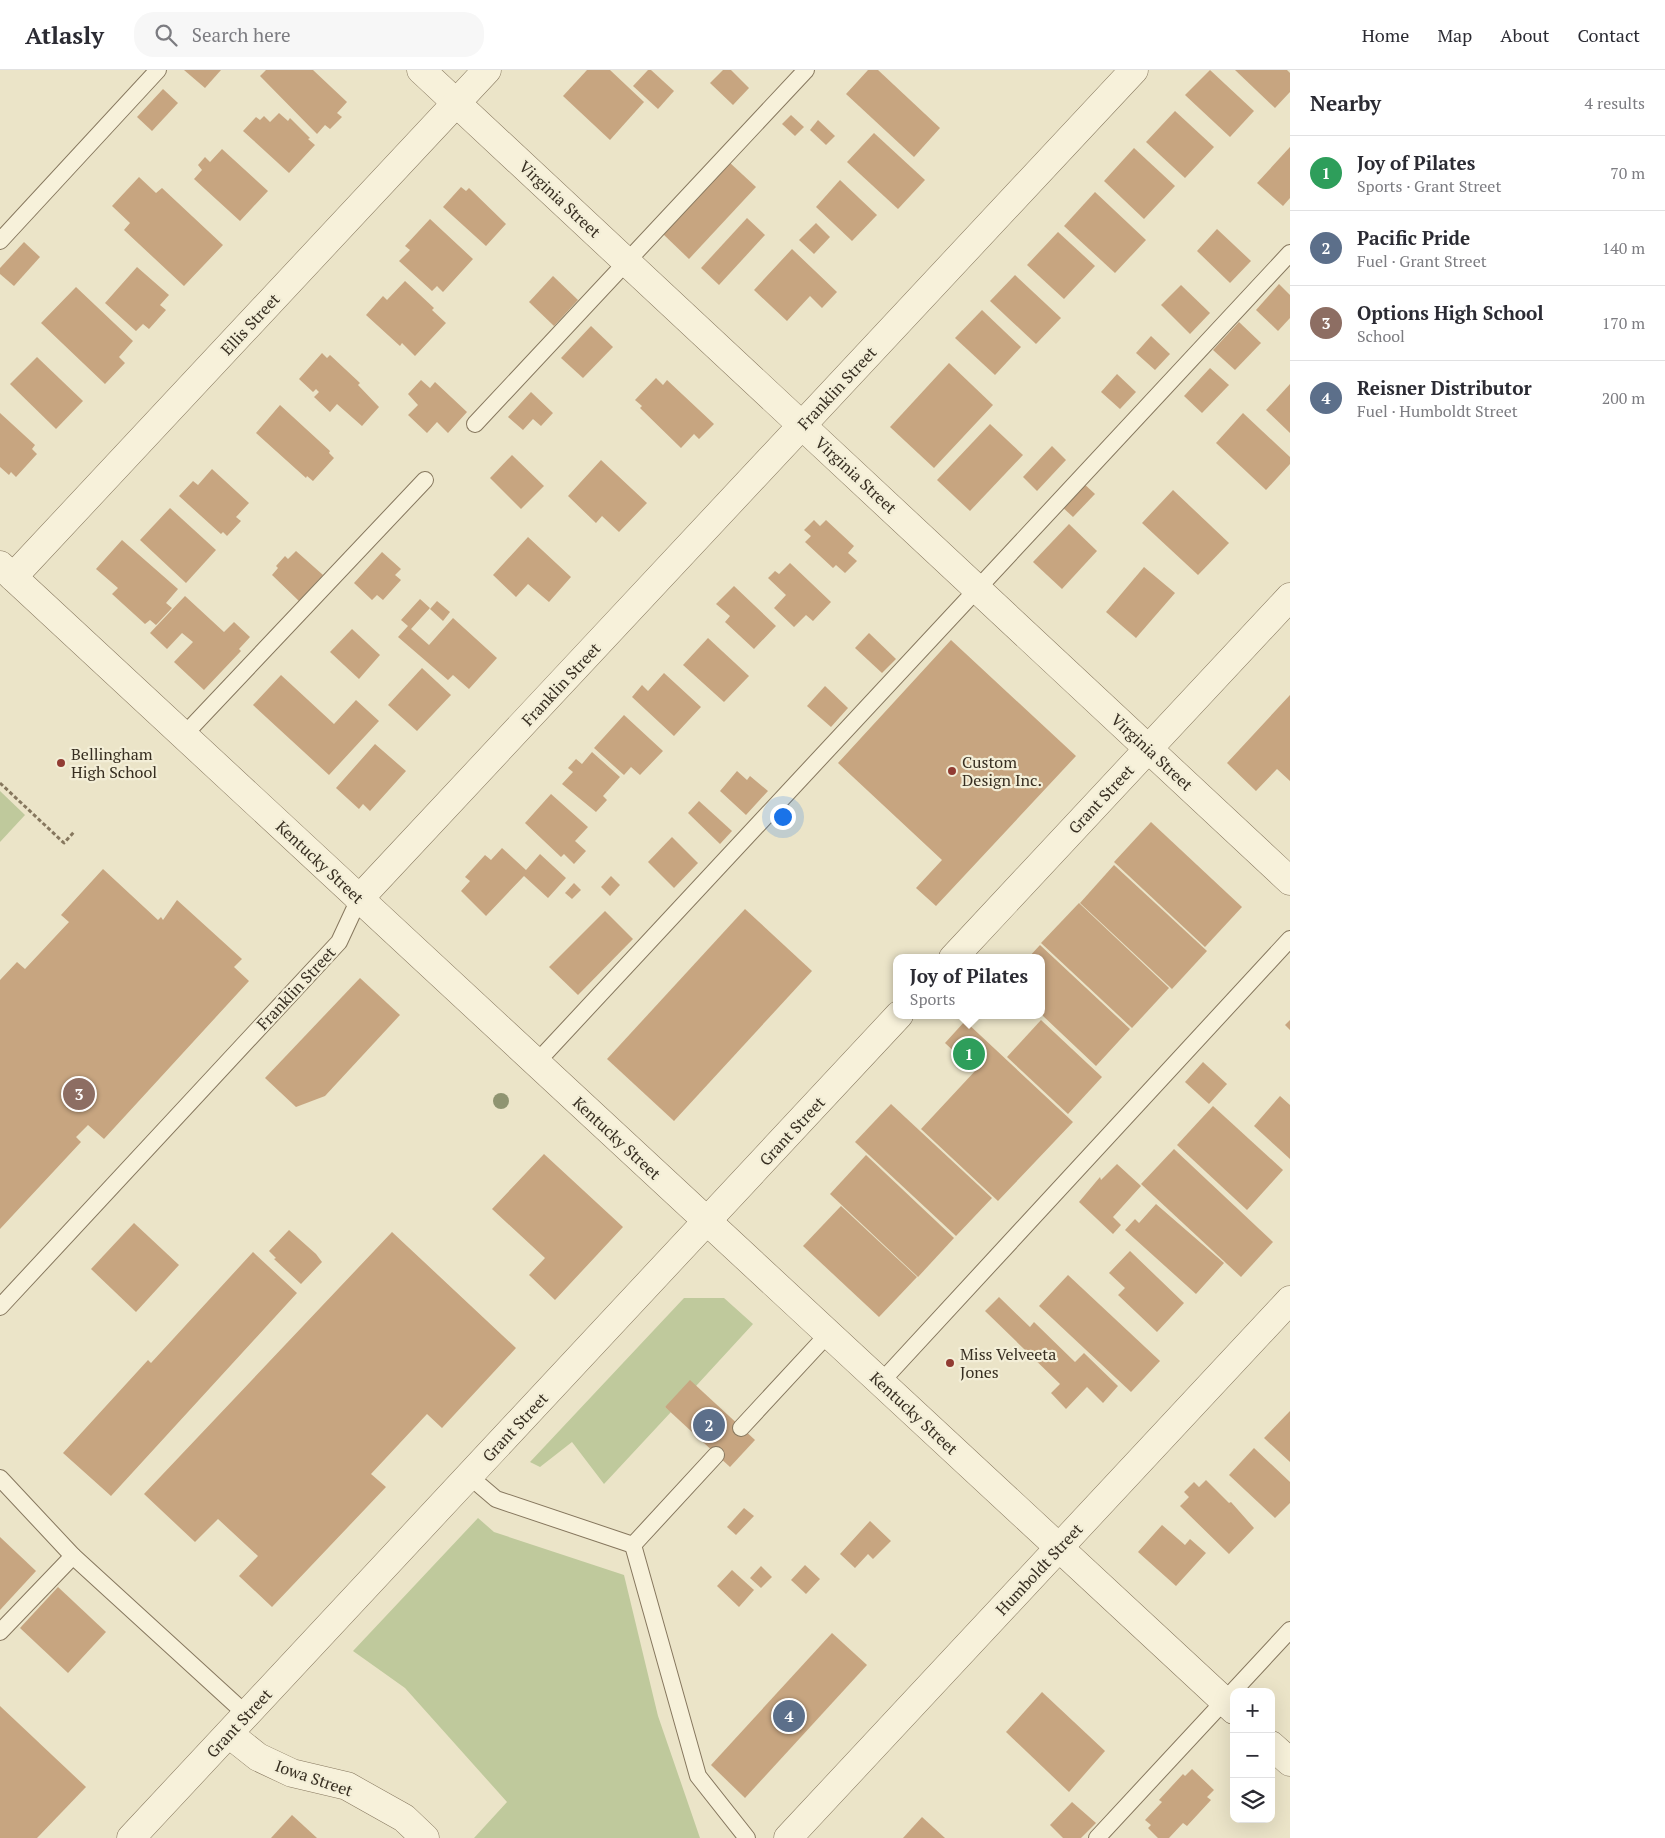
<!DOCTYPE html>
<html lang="en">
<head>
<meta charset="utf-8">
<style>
	body { margin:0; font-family:"PT Serif",serif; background:#f7f7f7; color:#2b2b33 }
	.controls { position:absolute; right:15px; bottom:15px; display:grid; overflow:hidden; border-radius:10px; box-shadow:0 5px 20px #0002 }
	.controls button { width:45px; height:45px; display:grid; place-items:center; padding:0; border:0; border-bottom:1px solid #e1e1e2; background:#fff; color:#2b2b33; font:25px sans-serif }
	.you { position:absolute; left:782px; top:746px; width:18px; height:18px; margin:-12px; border:4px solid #fff; border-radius:50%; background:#1a73e8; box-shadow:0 0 0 8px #1a73e833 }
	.badge { display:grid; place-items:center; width:32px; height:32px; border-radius:50%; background:#2563eb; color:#fff; font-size:16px; font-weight:700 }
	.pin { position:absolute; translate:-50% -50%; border:2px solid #fff; box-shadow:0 1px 5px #0006 }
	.popup { position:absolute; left:893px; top:884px; width:152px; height:65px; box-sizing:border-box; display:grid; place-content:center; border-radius:10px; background:#fff; filter:drop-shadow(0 1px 4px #0005); font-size:16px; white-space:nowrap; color:#7c7c81 }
	.popup b { font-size:19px; color:#2b2b33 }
	.popup::after { content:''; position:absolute; left:50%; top:100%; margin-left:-10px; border:10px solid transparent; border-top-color:#fff }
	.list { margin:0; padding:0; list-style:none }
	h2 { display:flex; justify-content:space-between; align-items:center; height:65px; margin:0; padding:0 20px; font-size:21px }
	h2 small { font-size:16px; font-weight:400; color:#7c7c81 }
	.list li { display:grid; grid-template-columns:32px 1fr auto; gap:15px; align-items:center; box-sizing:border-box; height:75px; padding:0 20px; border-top:1px solid #e1e1e2 }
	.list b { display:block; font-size:19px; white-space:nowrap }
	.list p { margin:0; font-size:16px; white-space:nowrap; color:#7c7c81 }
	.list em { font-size:16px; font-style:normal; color:#7c7c81 }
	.icon { flex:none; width:28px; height:28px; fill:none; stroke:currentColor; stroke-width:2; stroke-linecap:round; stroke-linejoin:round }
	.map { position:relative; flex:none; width:1290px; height:1768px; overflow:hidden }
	header { display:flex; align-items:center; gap:30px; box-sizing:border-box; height:70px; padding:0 25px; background:#fff; border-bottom:1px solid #e1e1e2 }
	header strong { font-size:24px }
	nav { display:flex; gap:28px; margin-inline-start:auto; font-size:18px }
	.search { width:350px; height:45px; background:#f7f7f7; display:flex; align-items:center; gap:12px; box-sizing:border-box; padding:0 18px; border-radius:20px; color:#7c7c81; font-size:19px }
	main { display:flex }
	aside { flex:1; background:#fff }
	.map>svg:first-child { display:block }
	.green { fill:#bfc99c }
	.building { fill:#c7a580 }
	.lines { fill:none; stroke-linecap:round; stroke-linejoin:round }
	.service-casing { stroke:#86775e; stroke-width:18 }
	.minor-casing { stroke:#86775e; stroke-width:29 }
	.path { stroke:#86775e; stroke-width:3; stroke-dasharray:4 2.5; stroke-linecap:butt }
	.service { stroke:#f7f1da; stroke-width:16 }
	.minor { stroke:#f7f1da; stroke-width:28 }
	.tree { fill:#8f9471 }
	.poi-dot { fill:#913b32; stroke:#f3eed7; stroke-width:2 }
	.labels { text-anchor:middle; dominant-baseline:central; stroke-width:4.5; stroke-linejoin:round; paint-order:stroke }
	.street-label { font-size:16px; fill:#372e21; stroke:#f3eed7 }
	.poi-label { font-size:16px; fill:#372e21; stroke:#f3eed7; text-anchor:start }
</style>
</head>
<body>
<header>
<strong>Atlasly</strong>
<div class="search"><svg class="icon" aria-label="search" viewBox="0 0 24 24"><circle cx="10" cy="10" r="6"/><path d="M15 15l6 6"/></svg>Search here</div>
<nav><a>Home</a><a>Map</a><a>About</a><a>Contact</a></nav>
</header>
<main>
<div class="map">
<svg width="1290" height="1768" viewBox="0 0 1290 1768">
	<rect width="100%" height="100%" fill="#ebe4c8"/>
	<g class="green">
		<path d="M0,721L25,745L0,772Z"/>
		<path d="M684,1228H724L753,1254L696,1316L665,1337L671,1342L604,1414L572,1372L540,1397L530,1392Z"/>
		<path d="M478,1448L494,1462L624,1505L658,1646L700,1768H474L507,1732L405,1618L353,1581Z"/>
	</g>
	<g class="building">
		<path d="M184,0H221L205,18Z"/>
		<path d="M266,0H313L347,32L337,43L342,47L330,59L325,55L317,64L260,6Z"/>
		<path d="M587,0H610L644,32L610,70L563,26Z"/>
		<path d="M648,0H651L674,21L658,39L633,16Z"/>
		<path d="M723,0H731L749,18L733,35L710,13Z"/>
		<path d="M868,0H878L940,58L914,87L846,24Z"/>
		<path d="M1210,0L1254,41L1230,67L1185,25Z"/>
		<path d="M1235,0H1287L1290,3V22L1275,38Z"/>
		<path d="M163,19L178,33L152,61L137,47Z"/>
		<path d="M1175,41L1214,77L1185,108L1146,72Z"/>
		<path d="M279,43L288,51L290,48L310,68L308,69L315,75L289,103L243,61L256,47L260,50L264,46L270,52Z"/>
		<path d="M791,45L804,57L795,66L782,54Z"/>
		<path d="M818,50L835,66L826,75L810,60Z"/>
		<path d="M874,63L925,110L898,139L847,92Z"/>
		<path d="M1290,77V128L1283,136L1257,113Z"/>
		<path d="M1134,78L1175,116L1144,149L1104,111Z"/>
		<path d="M222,79L268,121L240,151L194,109L202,100L198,95L205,87L210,92Z"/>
		<path d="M729,92L756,117L689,189L663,164Z"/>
		<path d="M139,107L156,123L162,118L223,175L184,216L124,160L130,153L112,136Z"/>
		<path d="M840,110L877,145L852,171L816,137Z"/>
		<path d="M461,117L466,121L469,118L506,154L486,176L443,137Z"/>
		<path d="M1095,122L1146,170L1115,203L1064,156Z"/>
		<path d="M747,148L765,165L719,215L701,198Z"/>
		<path d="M430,149L473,189L443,222L437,216L432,221L399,191L410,180L405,176Z"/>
		<path d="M816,153L830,167L814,184L799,170Z"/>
		<path d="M1217,159L1251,191L1230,213L1197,181Z"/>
		<path d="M1058,162L1095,196L1064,229L1027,195Z"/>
		<path d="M24,172L40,187L14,216L0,204V198Z"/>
		<path d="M792,179L837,222L822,238L810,226L787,251L754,220Z"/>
		<path d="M137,197L169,225L160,235L166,240L149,259L143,254L136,261L105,233Z"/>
		<path d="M1015,205L1061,248L1036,274L990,231Z"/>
		<path d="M553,206L578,230L554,256L529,232Z"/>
		<path d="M405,211L434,238L432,240L446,253L415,286L402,273L400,276L366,245L383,226L387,230Z"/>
		<path d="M1279,214L1290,225V248L1278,261L1256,240Z"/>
		<path d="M1181,215L1210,243L1190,264L1161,235Z"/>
		<path d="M76,217L133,271L119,287L125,293L105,314L41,253Z"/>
		<path d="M982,240L1021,277L995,305L955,268Z"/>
		<path d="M1239,252L1261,273L1235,300L1213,280Z"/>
		<path d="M591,256L613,277L583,308L561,288Z"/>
		<path d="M1151,266L1170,284L1155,300L1136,283Z"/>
		<path d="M322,283L327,288L330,285L360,313L358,315L379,337L362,356L337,334L330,342L314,327L319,322L316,319L313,322L299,309Z"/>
		<path d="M37,287L83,331L56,359L10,314Z"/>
		<path d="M949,293L993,335L934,398L890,357Z"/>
		<path d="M1210,298L1229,315L1202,343L1184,326Z"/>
		<path d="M1117,304L1136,322L1120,339L1101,322Z"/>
		<path d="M656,308L663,315L667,310L714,354L699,369L694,364L681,378L640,338L642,336L635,330Z"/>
		<path d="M421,310L430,318L435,312L467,342L448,363L437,352L427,363L408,345L418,335L408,324Z"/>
		<path d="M1290,314V363L1266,340Z"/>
		<path d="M531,322L553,343L541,356L533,349L523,360L508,347Z"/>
		<path d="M280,335L330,381L329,383L334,388L313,411L307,406L306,408L256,363Z"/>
		<path d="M0,343L35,375L32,379L37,384L16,407L11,402L9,405L0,397Z"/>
		<path d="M1243,343L1290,387V394L1266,420L1216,373Z"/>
		<path d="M990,354L1023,385L970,441L937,410Z"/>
		<path d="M1052,376L1066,390L1037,421L1023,407Z"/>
		<path d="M512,385L544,416L521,439L490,408Z"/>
		<path d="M601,390L647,433L619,462L602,446L596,453L568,426Z"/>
		<path d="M212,399L249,433L236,447L241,451L227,466L223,462L221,464L179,426L193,411L198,415Z"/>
		<path d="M1082,412L1095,424L1073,447L1060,435Z"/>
		<path d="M1173,420L1229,473L1198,505L1142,453Z"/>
		<path d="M170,438L216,480L186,513L140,470Z"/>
		<path d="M814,450L820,456L826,450L854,476L848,483L857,491L845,503L836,495L833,498L805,472L811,466L804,460Z"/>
		<path d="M1069,454L1097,481L1062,519L1033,492Z"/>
		<path d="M528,467L571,507L549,532L528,514L516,527L493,505Z"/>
		<path d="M122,470L178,519L166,533L172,538L156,555L150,550L145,554L112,524L118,518L96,499Z"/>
		<path d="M296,481L323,505L299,531L272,505L278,498L276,496L285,486L288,489Z"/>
		<path d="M382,482L401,499L395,505L401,510L383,530L377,525L372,530L354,513Z"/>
		<path d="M790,493L831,532L813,551L806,545L794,557L774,538L786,525L768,508L775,501L779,504Z"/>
		<path d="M1144,497L1175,523L1136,568L1106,542Z"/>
		<path d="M734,516L776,556L754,579L725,552L730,546L716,534Z"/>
		<path d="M185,526L224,562L234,552L250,567L239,579L241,581L204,620L174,592L193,572L182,563L167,579L150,563Z"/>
		<path d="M420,529L430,538L411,559L429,575L453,548L497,588L469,619L453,605L448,610L398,567L408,556L401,550Z"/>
		<path d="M437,531L450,542L443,551L430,539Z"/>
		<path d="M352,559L380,585L359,609L330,582Z"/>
		<path d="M869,563L896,589L882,603L855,578Z"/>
		<path d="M708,568L749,606L724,632L683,595Z"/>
		<path d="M951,570L1076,686L936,836L916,818L942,790L838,693Z"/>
		<path d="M422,598L451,625L417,661L388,635Z"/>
		<path d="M664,603L701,637L674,666L632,627L642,615L648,621Z"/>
		<path d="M281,605L334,654L356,630L379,651L329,705L253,635Z"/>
		<path d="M825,616L848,638L831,657L807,636Z"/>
		<path d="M1290,625V711L1277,699L1256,721L1227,693Z"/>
		<path d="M624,645L663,681L640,705L631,697L624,705L594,678Z"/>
		<path d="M375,674L406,701L370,741L363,734L359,739L336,718Z"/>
		<path d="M592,682L620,707L603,726L607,730L596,742L562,714L573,702L568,698L576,689L582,694Z"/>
		<path d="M737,701L747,710L750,706L768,721L746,745L720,721Z"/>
		<path d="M551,724L588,757L575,771L586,781L574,794L564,784L561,787L525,753Z"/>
		<path d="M699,731L732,761L720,774L688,743Z"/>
		<path d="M1151,752L1242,837L1205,877L1114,792Z"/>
		<path d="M672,767L698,793L674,818L648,792Z"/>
		<path d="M502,778L526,800L540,784L566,808L548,828L524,806L486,846L461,821L470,811L465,807L485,785L491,790Z"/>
		<path d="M1114,795L1207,881L1172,919L1080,833Z"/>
		<path d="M103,799L158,850L161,847L163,850L177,830L242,889L234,897L249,911L104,1069L88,1055L76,1067L81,1072L0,1159V910L17,892L25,899L69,852L61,845Z"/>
		<path d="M611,806L620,815L610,826L601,817Z"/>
		<path d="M574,813L581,820L572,829L565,823Z"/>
		<path d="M1079,833L1169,918L1132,958L1041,873Z"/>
		<path d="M745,839L812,901L674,1051L607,989Z"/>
		<path d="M605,841L633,869L578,925L549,897Z"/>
		<path d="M1040,875L1130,959L1096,996L1042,945V888H1028Z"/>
		<path d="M360,908L400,945L325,1026L296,1037L265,1008Z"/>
		<path d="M1041,950L1102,1007L1068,1044L1007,987Z"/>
		<path d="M1290,950V960L1285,955Z"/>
		<path d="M965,951L1073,1052L998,1131L921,1059L975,1001L945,973Z"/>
		<path d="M1203,992L1227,1014L1209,1034L1185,1012Z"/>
		<path d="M1280,1026L1290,1035V1089L1254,1056Z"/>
		<path d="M891,1034L992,1128L956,1166L855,1072Z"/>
		<path d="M1213,1036L1283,1100L1247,1140L1177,1075Z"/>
		<path d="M1174,1079L1273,1172L1241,1207L1141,1114Z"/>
		<path d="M544,1084L623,1157L555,1230L529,1205L545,1188L492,1139Z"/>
		<path d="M866,1085L954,1168L918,1207L830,1124Z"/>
		<path d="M1117,1094L1141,1116L1113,1147L1121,1155L1113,1164L1079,1132L1100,1107L1101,1110Z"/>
		<path d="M1156,1134L1224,1193L1196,1224L1125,1160L1135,1149L1139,1153Z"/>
		<path d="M841,1136L917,1207L879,1247L803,1176Z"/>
		<path d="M134,1153L179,1195L136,1242L91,1199Z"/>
		<path d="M289,1160L316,1184L322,1192L301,1214L274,1189L276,1188L269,1181Z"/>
		<path d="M392,1162L516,1278L442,1358L427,1344L371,1404L386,1417L272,1537L239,1506L258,1486L218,1449L195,1472L144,1424Z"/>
		<path d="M1130,1181L1184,1233L1157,1262L1118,1225L1125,1218L1109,1203Z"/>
		<path d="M253,1182L297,1223L111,1426L63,1383L148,1290L151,1293Z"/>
		<path d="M1068,1205L1160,1291L1131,1322L1039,1236Z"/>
		<path d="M999,1227L1030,1257L1034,1252L1075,1292L1084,1283L1118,1316L1103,1333L1087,1317L1066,1339L1051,1323L1060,1314L985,1241Z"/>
		<path d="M690,1310L755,1370L730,1397L665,1337Z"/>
		<path d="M1290,1341V1392L1264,1368Z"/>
		<path d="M1254,1378L1290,1412V1433L1275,1448L1229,1405Z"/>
		<path d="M1206,1410L1229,1433L1231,1432L1254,1458L1229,1484L1180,1436L1189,1427L1184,1422L1194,1412L1199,1417Z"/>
		<path d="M744,1438L754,1446L736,1465L727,1457Z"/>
		<path d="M870,1451L891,1471L873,1489L868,1484L855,1498L840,1484Z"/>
		<path d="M1162,1455L1185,1475L1190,1469L1206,1483L1176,1516L1138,1482Z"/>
		<path d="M0,1467L36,1501L0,1540Z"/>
		<path d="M805,1495L820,1509L806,1524L791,1510Z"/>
		<path d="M761,1496L772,1507L761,1518L750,1508Z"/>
		<path d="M732,1500L754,1520L739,1537L717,1516Z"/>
		<path d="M58,1517L106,1562L68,1603L20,1558Z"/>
		<path d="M832,1563L867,1595L745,1728L711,1695Z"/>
		<path d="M1042,1622L1105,1681L1069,1722L1006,1662Z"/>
		<path d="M0,1636L86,1717L37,1768H0Z"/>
		<path d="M1192,1699L1214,1720L1207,1727L1211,1730L1187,1756L1183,1753L1169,1768H1158L1148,1758L1151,1755L1145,1750L1162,1732L1159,1730L1183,1704L1185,1706Z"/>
		<path d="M1072,1732L1096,1753L1081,1768H1063L1050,1755Z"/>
		<path d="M292,1745L317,1768H271Z"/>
		<path d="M922,1747L945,1768H903Z"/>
	</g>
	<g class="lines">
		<g class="service-casing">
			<g id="service">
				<path d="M0,171L158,0"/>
				<path d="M475,354L806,0"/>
				<path d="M184,665L425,410"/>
				<path d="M536,993L1290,183"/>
				<path d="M0,1237L339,872L359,829"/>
				<path d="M881,1312L1290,869"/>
				<path d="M741,1358L828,1264"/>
				<path d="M716,1385L633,1475L698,1706L747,1768"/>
				<path d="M469,1406L496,1429L633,1475"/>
				<path d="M0,1408L73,1486L247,1645"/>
				<path d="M0,1562L73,1486"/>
				<path d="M1097,1768L1290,1560"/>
			</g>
		</g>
		<g class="minor-casing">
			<g id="minor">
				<path d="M421,0L1290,811"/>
				<path d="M0,495L1234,1640"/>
				<path d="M13,507L487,0"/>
				<path d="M359,829L1134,0"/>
				<path d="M953,888L1290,527"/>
				<path d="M229,1664L258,1687L292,1703L347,1716L404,1748L425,1768"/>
				<path d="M1271,1675L1290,1692"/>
				<path d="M131,1768L899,945"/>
				<path d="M788,1768L1290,1230"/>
			</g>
		</g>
		<path class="path" d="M0,713L64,773L74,762"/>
		<use href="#service" class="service"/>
		<use href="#minor" class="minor"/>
	</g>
	<circle class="tree" cx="501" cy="1031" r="8"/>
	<g class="poi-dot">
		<circle cx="61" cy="693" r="5"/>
		<circle cx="952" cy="701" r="5"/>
		<circle cx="950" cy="1293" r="5"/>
	</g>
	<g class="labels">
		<g class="street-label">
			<text transform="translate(560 129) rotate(43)">Virginia Street</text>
			<text transform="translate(250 254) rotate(-47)">Ellis Street</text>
			<text transform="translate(837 318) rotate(-47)">Franklin Street</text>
			<text transform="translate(856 405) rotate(43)">Virginia Street</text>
			<text transform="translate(561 614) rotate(-47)">Franklin Street</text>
			<text transform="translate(1152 682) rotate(43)">Virginia Street</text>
			<text transform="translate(1101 729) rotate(-47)">Grant Street</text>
			<text transform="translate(320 792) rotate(43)">Kentucky Street</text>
			<text transform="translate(296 918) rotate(-47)">Franklin Street</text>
			<text transform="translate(792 1061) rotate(-47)">Grant Street</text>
			<text transform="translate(617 1068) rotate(43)">Kentucky Street</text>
			<text transform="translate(914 1343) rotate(43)">Kentucky Street</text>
			<text transform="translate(515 1357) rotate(-47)">Grant Street</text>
			<text transform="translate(1039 1499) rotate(-47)">Humboldt Street</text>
			<text transform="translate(239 1653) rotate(-47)">Grant Street</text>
			<text transform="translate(314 1708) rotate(19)">Iowa Street</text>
		</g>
		<g class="poi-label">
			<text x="71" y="684">Bellingham<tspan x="71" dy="18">High School</tspan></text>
			<text x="962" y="692">Custom<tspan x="962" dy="18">Design Inc.</tspan></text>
			<text x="960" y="1284">Miss Velveeta<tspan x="960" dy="18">Jones</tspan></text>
		</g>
	</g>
</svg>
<div class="controls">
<button>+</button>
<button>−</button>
<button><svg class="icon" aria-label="layers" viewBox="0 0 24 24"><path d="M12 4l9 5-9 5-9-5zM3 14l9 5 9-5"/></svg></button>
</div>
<div class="you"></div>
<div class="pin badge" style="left:969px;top:984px;background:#2e9e5b">1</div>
<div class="popup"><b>Joy of Pilates</b>Sports</div>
<div class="pin badge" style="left:709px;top:1355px;background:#5c6f8a">2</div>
<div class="pin badge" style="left:79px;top:1024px;background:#8d6e63">3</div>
<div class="pin badge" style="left:789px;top:1646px;background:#5c6f8a">4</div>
</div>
<aside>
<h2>Nearby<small>4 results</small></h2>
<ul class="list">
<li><span class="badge" style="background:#2e9e5b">1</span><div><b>Joy of Pilates</b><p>Sports · Grant Street</p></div><em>70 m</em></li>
<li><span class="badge" style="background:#5c6f8a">2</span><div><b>Pacific Pride</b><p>Fuel · Grant Street</p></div><em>140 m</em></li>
<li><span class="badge" style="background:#8d6e63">3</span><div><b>Options High School</b><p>School</p></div><em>170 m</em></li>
<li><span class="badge" style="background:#5c6f8a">4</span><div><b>Reisner Distributor</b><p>Fuel · Humboldt Street</p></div><em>200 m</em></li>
</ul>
</aside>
</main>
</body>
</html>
